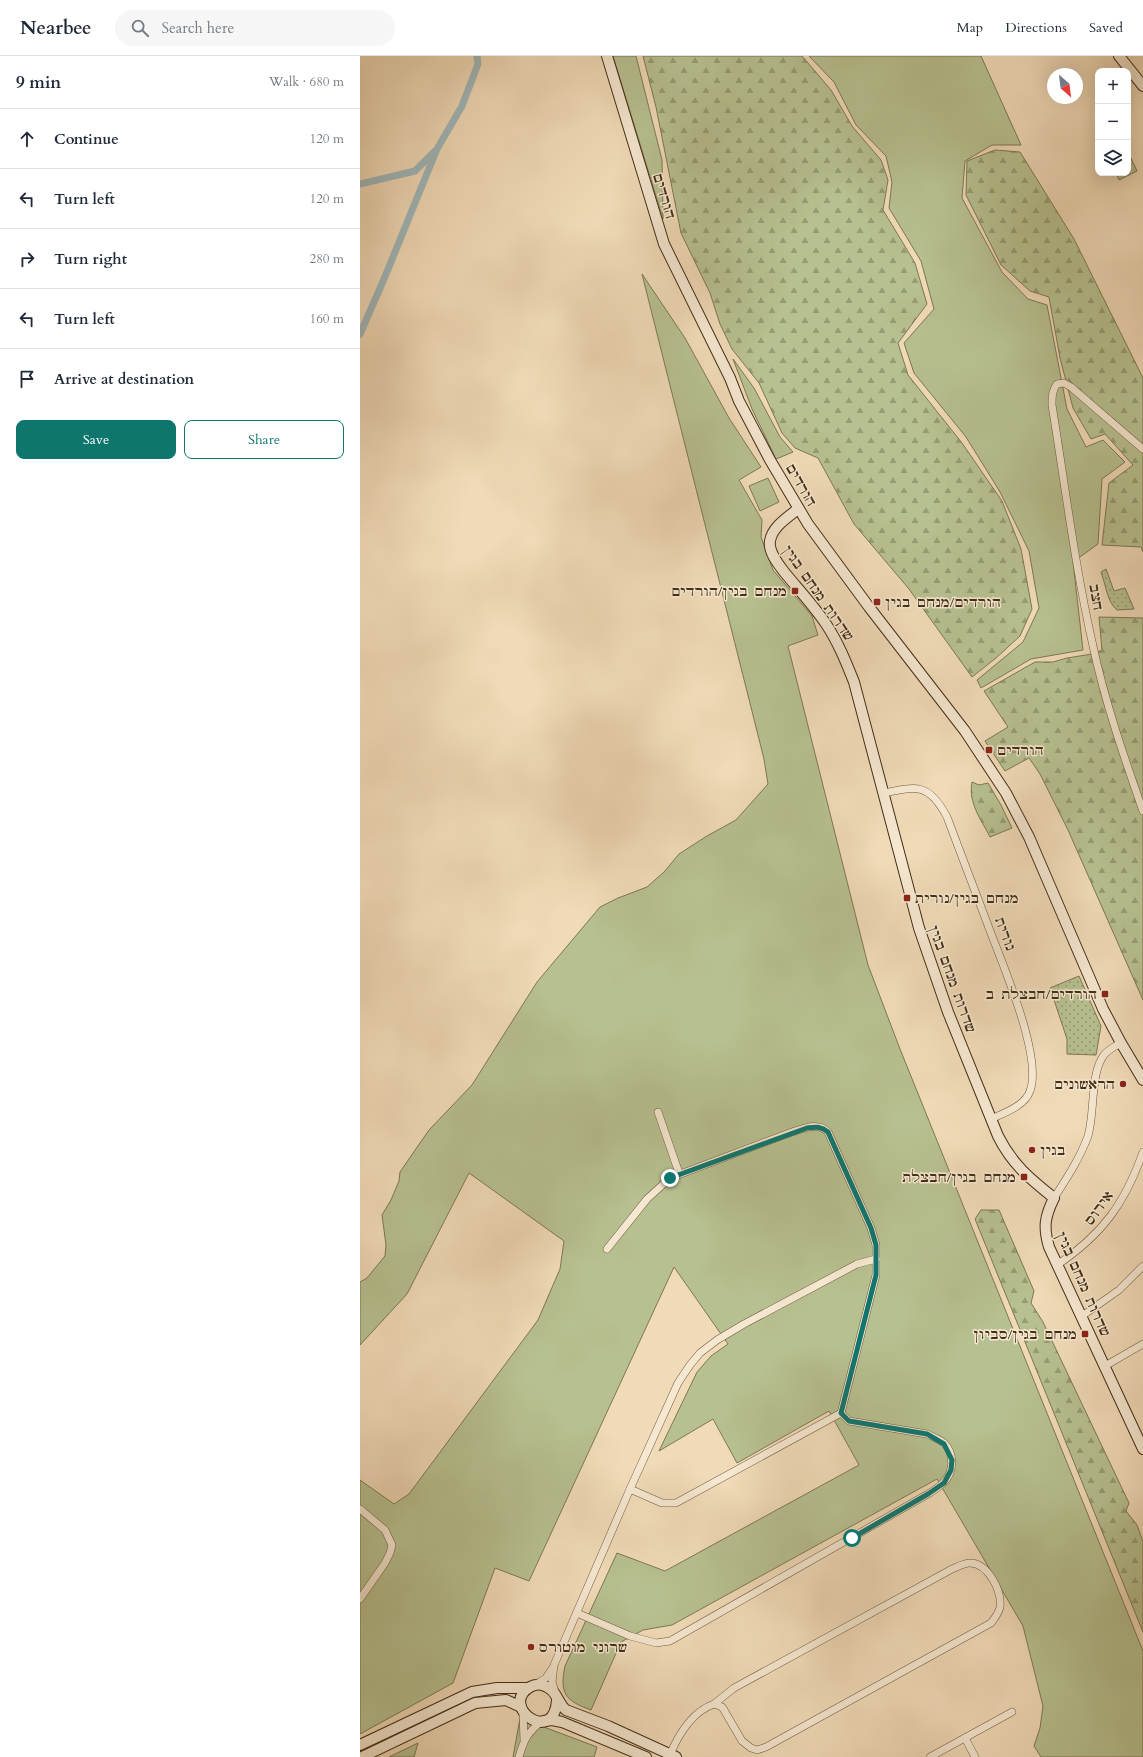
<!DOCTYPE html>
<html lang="en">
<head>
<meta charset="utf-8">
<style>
	body { margin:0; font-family:Cardo,"Frank Ruhl Libre",serif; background:#f6f6f7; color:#1f2937 }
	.controls { position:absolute; right:12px; top:12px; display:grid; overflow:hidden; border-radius:8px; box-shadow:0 4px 16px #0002 }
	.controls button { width:36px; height:36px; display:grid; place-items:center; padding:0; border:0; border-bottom:1px solid #e0e1e3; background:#fff; color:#1f2937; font:20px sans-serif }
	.compass { position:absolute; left:687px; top:12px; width:36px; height:36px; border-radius:50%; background:#fff; box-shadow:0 4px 16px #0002; rotate:152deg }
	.stop { position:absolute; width:12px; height:12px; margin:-9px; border:3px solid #0f766e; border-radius:50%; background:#fff }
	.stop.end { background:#0f766e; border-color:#fff; box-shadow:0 1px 4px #0008 }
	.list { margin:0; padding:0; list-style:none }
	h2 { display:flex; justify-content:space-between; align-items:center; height:52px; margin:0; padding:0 16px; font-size:17px }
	h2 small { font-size:13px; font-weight:400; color:#747a83 }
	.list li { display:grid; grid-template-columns:26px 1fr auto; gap:12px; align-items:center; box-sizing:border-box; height:60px; padding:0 16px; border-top:1px solid #e0e1e3 }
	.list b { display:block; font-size:15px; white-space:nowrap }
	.list em { font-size:13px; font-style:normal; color:#747a83 }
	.actions { display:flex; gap:8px; padding:12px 16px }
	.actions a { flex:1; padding:9px 0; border:1px solid #0f766e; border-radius:8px; text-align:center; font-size:14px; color:#0f766e }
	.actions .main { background:#0f766e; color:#fff }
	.icon { flex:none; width:22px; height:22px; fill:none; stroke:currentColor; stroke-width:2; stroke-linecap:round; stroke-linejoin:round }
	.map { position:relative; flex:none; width:783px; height:1701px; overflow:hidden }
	header { display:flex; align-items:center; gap:24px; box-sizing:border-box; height:56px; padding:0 20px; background:#fff; border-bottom:1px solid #e0e1e3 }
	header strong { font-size:19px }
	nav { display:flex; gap:22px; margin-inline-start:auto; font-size:14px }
	.search { width:280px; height:36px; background:#f6f6f7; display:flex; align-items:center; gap:10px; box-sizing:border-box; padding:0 14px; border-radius:22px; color:#747a83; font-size:15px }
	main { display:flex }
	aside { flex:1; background:#fff }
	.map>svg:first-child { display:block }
	.grass { fill:#b7c090; stroke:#7e7753 }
	.forest { fill:url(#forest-firs); stroke:#7e7753 }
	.park { fill:url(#park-dots); stroke:#7e7753 }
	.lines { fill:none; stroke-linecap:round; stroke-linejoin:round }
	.canal { stroke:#a0b7ba; stroke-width:7 }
	.street-casing { stroke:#6f593e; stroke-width:8 }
	.secondary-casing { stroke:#442e16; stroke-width:12 }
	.street { stroke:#f5e7d0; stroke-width:7 }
	.secondary { stroke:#f5e7d0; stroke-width:10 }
	.route { stroke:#0f766e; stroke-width:5 }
	.poi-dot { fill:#8f2418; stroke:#f5e7d0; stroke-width:1.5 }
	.labels { text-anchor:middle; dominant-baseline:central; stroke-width:3; stroke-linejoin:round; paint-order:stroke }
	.street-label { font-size:14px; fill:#442e16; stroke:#f5e7d0 }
	.poi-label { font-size:14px; fill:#442e16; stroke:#f5e7d0; text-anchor:end }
</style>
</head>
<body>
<header>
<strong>Nearbee</strong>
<div class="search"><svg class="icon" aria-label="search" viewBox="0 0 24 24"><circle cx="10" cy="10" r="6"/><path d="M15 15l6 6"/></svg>Search here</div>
<nav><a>Map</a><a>Directions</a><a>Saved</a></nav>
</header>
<main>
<aside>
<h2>9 min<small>Walk · 680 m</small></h2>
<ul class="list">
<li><svg class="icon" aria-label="ahead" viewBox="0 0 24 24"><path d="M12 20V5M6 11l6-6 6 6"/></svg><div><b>Continue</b></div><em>120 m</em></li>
<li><svg class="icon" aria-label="left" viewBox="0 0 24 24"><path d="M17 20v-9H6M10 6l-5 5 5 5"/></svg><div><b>Turn left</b></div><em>120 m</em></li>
<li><svg class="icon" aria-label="right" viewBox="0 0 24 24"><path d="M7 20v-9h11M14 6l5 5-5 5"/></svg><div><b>Turn right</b></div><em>280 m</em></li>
<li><svg class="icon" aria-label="left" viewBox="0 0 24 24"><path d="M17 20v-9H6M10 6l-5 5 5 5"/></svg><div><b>Turn left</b></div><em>160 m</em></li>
<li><svg class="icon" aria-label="arrive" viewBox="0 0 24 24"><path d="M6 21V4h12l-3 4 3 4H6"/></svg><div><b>Arrive at destination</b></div></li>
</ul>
<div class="actions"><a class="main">Save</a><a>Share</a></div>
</aside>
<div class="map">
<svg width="783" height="1701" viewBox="0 0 783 1701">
	<defs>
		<pattern id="forest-firs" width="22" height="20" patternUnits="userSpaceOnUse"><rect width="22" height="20" fill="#b7c090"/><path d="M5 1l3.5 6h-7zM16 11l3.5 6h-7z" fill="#969c75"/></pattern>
		<pattern id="park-dots" width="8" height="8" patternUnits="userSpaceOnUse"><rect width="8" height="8" fill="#b7c090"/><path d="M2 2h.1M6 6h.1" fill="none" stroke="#969c75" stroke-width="1.8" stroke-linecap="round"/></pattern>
	</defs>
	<rect width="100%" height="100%" fill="#f0dab7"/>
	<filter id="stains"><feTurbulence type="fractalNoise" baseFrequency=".005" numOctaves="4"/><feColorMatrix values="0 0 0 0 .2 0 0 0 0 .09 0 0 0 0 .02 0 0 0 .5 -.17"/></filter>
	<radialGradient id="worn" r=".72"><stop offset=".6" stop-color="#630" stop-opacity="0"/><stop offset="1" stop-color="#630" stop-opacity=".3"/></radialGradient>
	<g class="grass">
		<path d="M253,0H276L302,104L303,163Z"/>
		<path d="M449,0H621L661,89H632L605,105L602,142L642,216L668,243L687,249L707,353L726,391L743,384L765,406L742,423L738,488L713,506L723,594L671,603L621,632L617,624L663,586L679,552L669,495L640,436L606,381L554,317L544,287L574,253L561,205L529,152L532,126L526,100L496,69L474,26Z"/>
		<path d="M768,96L777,115L759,124L756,117H768Z"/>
		<path d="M282,218L325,282L369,362L401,411L379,424L402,464L401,481L413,514L452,560L458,579L428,590L508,909L540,993L783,1595V1701H681L674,1690L680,1672L683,1650L663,1570L577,1423L312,1569L283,1574L261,1586L231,1654C206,1645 199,1638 205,1610L257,1497L305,1515L499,1409L469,1355L377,1407L353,1363L299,1395L337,1316L351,1300L368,1288L314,1211L169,1525L135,1512L93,1627L0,1678V1424L34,1448L49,1438L178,1264L200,1213L204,1185L109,1117L47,1238L0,1289V1226L7,1222L25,1200L26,1189L22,1159L31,1144L39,1125L40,1116L69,1074L112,1029L177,926L240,851L258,842L287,831L304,816L319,798L347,780L376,764L408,728L404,703Z"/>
		<path d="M373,303L394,332L420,381L433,396L416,403L392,353Z"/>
		<path d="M408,422L419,446L400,455L389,430Z"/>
		<path d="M160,1662L237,1691L234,1701H153Z"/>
		<path d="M58,1687L54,1701H29Z"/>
	</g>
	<g class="forest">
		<path d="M283,0H442L471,34L492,70L521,104L528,124L523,154L555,207L567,248L538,287L548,319L602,387L642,445L661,493L672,553L660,580L636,602L612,621L549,533L494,468L458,402L435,392L422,377L399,327L372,293L360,268L350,237L321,177L296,51Z"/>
		<path d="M635,94L660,96L714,183L783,322V496L781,491L742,489L749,427L773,409L745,378L731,383L713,352L700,302L689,241L670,235L641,209L606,139L607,105Z"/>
		<path d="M739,561L783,562V944L708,774L680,718L669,702L645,715L625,685L648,671L624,635L675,606H693L707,602L732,598L742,594Z"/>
		<path d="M612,726L619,729L628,727L641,749L652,772L630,781C621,763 608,747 612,726Z"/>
		<path d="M621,1154H639L674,1235L671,1247L683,1266L769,1447L766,1455L777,1469L783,1486V1576L615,1163Z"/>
	</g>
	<g class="park">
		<path d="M746,513L754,535L765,532L774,553L757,554C747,546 746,529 741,516Z"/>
		<path d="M719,920L741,970L736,999L707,998V983L690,932Z"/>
	</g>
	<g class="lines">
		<g class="canal">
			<path d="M0,128L55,115L74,96"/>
			<path d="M0,278L24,223L77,93L102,50L118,8L117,0"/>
		</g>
		<g class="street-casing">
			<g id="street">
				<path d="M783,393L711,331L704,327L697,328C692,335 692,340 692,349C705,429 715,511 733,590C745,646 764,701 783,755"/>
				<path d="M524,737C557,730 569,727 587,761C601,798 615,835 629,872C642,907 683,1001 670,1035C665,1050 644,1057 631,1063"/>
				<path d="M298,1056L319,1117"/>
				<path d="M694,1142C707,1122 720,1102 728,1080C735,1057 730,1017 744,999C748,994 755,990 761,987"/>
				<path d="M247,1193L287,1143L310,1122L432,1076C445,1072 458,1066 468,1076L511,1172L516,1189V1219L481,1357L316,1447H302L270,1433"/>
				<path d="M697,1209C743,1178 765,1147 783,1096"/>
				<path d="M722,1260L759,1234L783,1210"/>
				<path d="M745,1310L783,1288"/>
				<path d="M0,1453L25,1474L32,1489L30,1497L25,1507L0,1543"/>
				<path d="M217,1557L270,1580L296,1587L310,1585L568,1438C573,1435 579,1431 583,1427C594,1417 595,1398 584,1387C579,1383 573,1381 567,1378L489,1365L481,1357"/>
				<path d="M175,1629L186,1622L192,1613"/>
				<path d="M195,1636L192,1626L194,1609L270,1433L318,1327L330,1309L340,1297L357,1284L384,1268L497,1208L516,1203"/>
				<path d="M163,1657L164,1684"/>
				<path d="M605,1682L615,1701"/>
				<path d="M159,1701C164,1683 168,1676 182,1665"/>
				<path d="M309,1701C318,1679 331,1656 354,1648L362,1651L364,1654L382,1685L391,1692L397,1694L406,1691L631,1567C635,1562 639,1557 640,1551C642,1535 628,1507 610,1507C604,1507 597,1511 592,1513L374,1632L354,1648"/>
				<path d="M570,1701L652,1656"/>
			</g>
		</g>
		<g class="secondary-casing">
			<g id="secondary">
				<path d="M247,0L304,188L370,322L379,345L410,404L448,468L509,551L605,675L646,737L669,781L743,953L761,987L783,1024"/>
				<path d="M759,0L783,30"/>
				<path d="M438,453C428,461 412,471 410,485C408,496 419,509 425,517C439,534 454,550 466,568C478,586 486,606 494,626L559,872L588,956L638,1080C652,1108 670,1123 694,1142C685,1160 683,1171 689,1191L783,1393"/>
				<path d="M197,1644C194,1691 138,1650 170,1631C175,1628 182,1628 187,1631C197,1635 198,1648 206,1654L248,1670L316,1701"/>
				<path d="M184,1665L192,1664L202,1666L286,1701"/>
				<path d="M0,1689L112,1636L137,1632H168"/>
				<path d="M2,1701L115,1647L146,1644L161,1651"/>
			</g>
		</g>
		<use href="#street" class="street"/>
		<use href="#secondary" class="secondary"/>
	</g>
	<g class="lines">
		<path class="route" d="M310,1122L447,1072C456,1071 461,1070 468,1076L511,1172L516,1189V1219L481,1357L489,1365L567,1378L584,1388L592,1404L591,1414L584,1427L568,1438L492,1482"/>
	</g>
	<g class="poi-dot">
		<rect x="431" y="531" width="8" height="8" rx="2"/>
		<rect x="513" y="542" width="8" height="8" rx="2"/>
		<rect x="625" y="690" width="8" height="8" rx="2"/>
		<rect x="543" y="838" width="8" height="8" rx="2"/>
		<rect x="741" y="934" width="8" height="8" rx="2"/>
		<circle cx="763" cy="1028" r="4"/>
		<circle cx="672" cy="1094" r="4"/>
		<rect x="660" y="1117" width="8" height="8" rx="2"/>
		<rect x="721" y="1274" width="8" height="8" rx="2"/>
		<circle cx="171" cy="1591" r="4"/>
	</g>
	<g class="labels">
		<g class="street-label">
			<text transform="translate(304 140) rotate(73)">הורדים</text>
			<text transform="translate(441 429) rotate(60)">הורדים</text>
			<text transform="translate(458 537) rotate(55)">שדרות מנחם בגין</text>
			<text transform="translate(736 541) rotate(80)">חצב</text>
			<text transform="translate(645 878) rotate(69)">נורית</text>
			<text transform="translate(592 923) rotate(70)">שדרות מנחם בגין</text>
			<text transform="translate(739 1152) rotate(-54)">אירוס</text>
			<text transform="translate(723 1228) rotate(66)">שדרות מנחם בגין</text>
		</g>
		<g class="poi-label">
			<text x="427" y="535">מנחם בגין/הורדים</text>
			<text x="525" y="546" text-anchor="start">הורדים/מנחם בגין</text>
			<text x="637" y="694" text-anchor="start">הורדים</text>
			<text x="555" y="842" text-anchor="start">מנחם בגין/נורית</text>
			<text x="737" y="938">הורדים/חבצלת ב</text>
			<text x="755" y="1028">הראשונים</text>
			<text x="680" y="1094" text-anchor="start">בגין</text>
			<text x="656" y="1121">מנחם בגין/חבצלת</text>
			<text x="717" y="1278">מנחם בגין/סביון</text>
			<text x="179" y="1591" text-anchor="start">שרוני מוטורס</text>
		</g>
	</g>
	<rect width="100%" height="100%" filter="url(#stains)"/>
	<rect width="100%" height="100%" fill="url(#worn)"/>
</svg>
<div class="controls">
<button>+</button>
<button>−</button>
<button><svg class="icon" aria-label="layers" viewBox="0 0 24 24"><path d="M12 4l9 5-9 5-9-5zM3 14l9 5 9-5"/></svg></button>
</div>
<svg class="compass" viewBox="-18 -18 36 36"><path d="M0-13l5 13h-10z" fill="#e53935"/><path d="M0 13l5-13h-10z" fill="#747a83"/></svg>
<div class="stop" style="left:492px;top:1482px"></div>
<div class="stop end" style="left:310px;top:1122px"></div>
</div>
</main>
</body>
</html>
